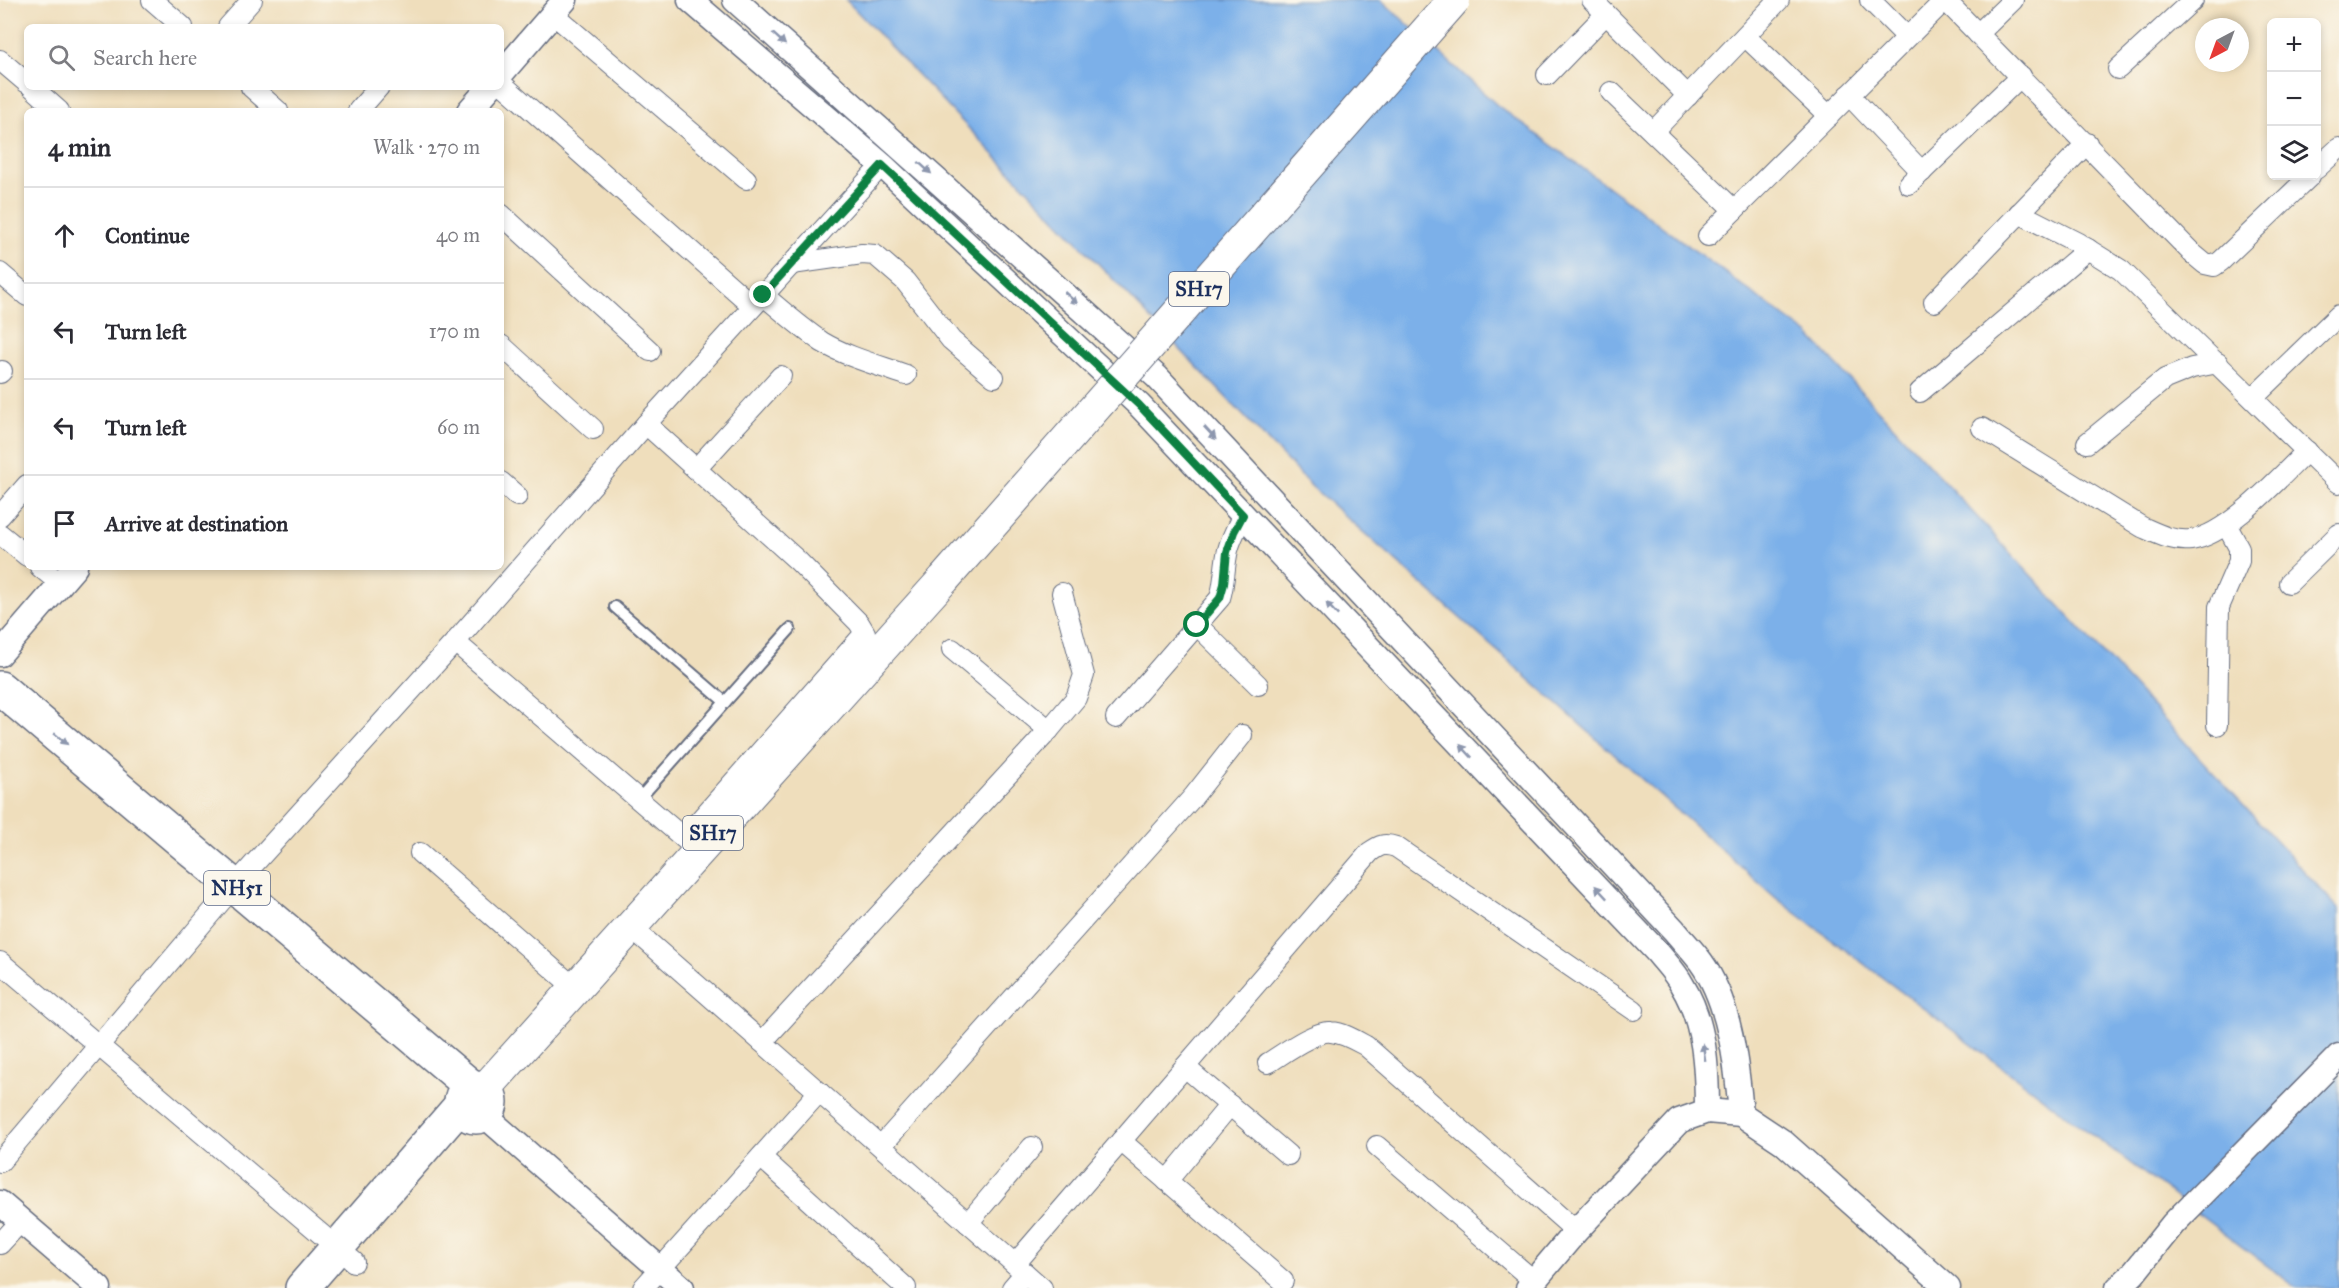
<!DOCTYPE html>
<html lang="en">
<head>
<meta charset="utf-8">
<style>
	body { margin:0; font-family:"IM FELL Great Primer",serif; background:#f7f7f7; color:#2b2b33 }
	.controls { position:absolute; right:18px; top:18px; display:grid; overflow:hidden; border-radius:9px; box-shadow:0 3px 9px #0003 }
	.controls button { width:54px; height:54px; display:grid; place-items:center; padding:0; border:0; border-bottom:2px solid #e1e1e2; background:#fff; color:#2b2b33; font:30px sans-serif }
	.compass { position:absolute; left:2195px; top:18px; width:54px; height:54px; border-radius:50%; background:#fff; box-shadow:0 3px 9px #0003; rotate:221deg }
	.stop { position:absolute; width:18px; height:18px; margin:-14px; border:4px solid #0b8043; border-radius:50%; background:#fff }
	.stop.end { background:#0b8043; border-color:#fff; box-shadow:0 2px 6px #0008 }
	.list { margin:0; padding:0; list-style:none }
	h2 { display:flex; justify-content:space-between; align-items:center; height:78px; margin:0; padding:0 24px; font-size:26px }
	h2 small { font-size:20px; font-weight:400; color:#7c7c81 }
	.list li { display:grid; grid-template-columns:39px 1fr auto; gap:18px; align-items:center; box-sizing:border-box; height:96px; padding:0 24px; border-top:2px solid #e1e1e2 }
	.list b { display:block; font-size:22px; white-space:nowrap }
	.list em { font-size:20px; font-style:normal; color:#7c7c81 }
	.icon { flex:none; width:33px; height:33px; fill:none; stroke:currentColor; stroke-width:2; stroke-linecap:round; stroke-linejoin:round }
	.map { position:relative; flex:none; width:2339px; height:1288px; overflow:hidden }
	.search { position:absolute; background:#fff; box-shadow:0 3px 9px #0003; left:24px; top:24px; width:480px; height:66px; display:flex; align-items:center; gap:15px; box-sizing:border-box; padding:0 21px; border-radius:9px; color:#7c7c81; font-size:22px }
	.panel { position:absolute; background:#fff; box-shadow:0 3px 9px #0003; left:24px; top:108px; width:480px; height:462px; border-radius:9px }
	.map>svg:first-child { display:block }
	.water { fill:#7cb0e9; stroke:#4c70a4; stroke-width:1.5 }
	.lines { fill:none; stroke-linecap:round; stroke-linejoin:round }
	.service-casing { stroke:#656c7f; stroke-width:14 }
	.minor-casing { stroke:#656c7f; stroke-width:22 }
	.tertiary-casing { stroke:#656c7f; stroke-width:27 }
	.primary-casing { stroke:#656c7f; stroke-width:34 }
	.trunk-casing { stroke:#656c7f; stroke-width:36 }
	.service { stroke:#fff; stroke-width:10 }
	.minor { stroke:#fff; stroke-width:20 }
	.tertiary { stroke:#fff; stroke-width:24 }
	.primary { stroke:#fff; stroke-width:32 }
	.trunk { stroke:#fff; stroke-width:33 }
	.primary-bridge-casing { stroke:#656c7f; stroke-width:34; stroke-linecap:butt }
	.primary-bridge { stroke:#fff; stroke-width:32 }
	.oneway { fill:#8d97ae }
	.route { stroke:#0b8043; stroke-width:8 }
	.labels { text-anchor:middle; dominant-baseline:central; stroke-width:4.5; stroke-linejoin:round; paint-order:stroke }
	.shield { fill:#fbf7ec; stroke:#5e6b89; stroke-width:1.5 }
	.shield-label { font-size:20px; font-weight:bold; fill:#1b2f5e }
</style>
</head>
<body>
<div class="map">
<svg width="2339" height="1288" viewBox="0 0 2339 1288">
	<rect width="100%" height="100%" fill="#fbf7ec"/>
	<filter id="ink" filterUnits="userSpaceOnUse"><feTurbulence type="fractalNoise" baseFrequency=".0167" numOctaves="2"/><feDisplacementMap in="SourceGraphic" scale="12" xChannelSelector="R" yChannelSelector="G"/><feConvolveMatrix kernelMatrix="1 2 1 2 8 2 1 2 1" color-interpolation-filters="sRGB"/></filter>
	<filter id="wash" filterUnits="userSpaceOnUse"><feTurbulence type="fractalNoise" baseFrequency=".008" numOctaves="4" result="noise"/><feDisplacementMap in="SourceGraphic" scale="24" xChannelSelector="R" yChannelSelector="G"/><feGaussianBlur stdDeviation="1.35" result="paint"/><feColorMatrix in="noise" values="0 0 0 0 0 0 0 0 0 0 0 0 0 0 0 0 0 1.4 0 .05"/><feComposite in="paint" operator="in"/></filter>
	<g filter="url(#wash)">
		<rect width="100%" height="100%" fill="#efdebc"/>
		<path class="water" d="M846,0H1381L1497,105L1808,334L2339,909V1288H2297L1776,898L1310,485Z"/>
	</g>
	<g filter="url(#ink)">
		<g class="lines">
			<g class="service-casing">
				<g id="service">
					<path d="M615,607L725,702"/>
					<path d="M639,799L790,629"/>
				</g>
			</g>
			<g class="minor-casing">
				<g id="minor">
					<path d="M152,0L183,27"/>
					<path d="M1592,0L1688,96"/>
					<path d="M1870,0L1907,37"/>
					<path d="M553,14L746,179"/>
					<path d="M228,27L252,0"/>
					<path d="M1978,34L2013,0"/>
					<path d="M1745,36L1829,116"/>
					<path d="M0,60L27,83"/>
					<path d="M2118,69L2193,0"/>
					<path d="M1547,75L1606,14"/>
					<path d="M501,83L753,306"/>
					<path d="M32,87L59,111"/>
					<path d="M251,87L278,111"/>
					<path d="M1611,92L1734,210"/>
					<path d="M1849,95L1922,172"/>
					<path d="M358,111L379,87"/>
					<path d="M1653,132L1779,0"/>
					<path d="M2316,169L2339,148"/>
					<path d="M1909,184L2021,76"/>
					<path d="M2019,213L2078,243L2121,270L2339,483"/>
					<path d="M501,214L650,351"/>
					<path d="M1708,236L1945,0L2193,254L2205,264L2214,266L2221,261L2310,176"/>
					<path d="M792,264L862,254L875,255L905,281L951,340L994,377"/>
					<path d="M0,273L27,296"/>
					<path d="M763,295C782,311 801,328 822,342C847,357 878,365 906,375"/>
					<path d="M1934,302L2087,143"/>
					<path d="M501,345L593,429"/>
					<path d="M0,373L2,371"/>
					<path d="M1920,392L2088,249"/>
					<path d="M2253,398L2339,315"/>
					<path d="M646,424L798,561L859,623L865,633L684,838"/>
					<path d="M1982,428L2142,527C2158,534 2173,542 2191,540C2227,536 2280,477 2307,451"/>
					<path d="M2087,443L2165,379L2192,368L2218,363"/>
					<path d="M696,469L781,376"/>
					<path d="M501,482L517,496"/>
					<path d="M0,516L27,485"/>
					<path d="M0,534L27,556"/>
					<path d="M40,567L61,584"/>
					<path d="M2289,583L2339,534"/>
					<path d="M1197,625L1258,685"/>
					<path d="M455,642L694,847"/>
					<path d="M952,649L1049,730"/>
					<path d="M1116,718L1220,598C1225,582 1224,566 1228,550C1231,538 1237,527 1243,515"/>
					<path d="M2217,725L2219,607L2239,561V548L2227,526"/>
					<path d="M420,853L576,989"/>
					<path d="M631,927L1042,1288"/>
					<path d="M0,962L354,1262"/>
					<path d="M762,1042L1049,730L1076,698L1084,675L1062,593"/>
					<path d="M1268,1063C1283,1054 1315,1030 1331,1032C1344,1033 1355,1040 1366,1046L1576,1231"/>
					<path d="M1185,1067L1288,1155"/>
					<path d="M1121,1141L1283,1281"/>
					<path d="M881,1146L1193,797L1242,735"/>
					<path d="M1377,1146L1534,1281"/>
					<path d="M761,1157L906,1288"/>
					<path d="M0,1162L234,886L455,642L646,424L882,165"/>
					<path d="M1167,1181L1230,1105"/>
					<path d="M968,1223L1032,1147"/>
					<path d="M0,1244L21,1221"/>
					<path d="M1015,1264L1370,852C1380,845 1384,843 1396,847L1634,1010"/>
					<path d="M643,1288L819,1092"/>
					<path d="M1012,1288L1025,1273"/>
				</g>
			</g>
			<g class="tertiary-casing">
				<g id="tertiary">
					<path d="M690,0L882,165L1139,405L1657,952C1665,962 1676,973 1682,985C1705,1022 1707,1068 1707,1111"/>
					<path d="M735,0L1157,377L1674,930C1683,941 1693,951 1701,962C1730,1002 1737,1066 1741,1114"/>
					<path d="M501,74L565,0"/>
					<path d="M469,111L490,87"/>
					<path d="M0,654L75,567"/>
					<path d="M484,1115L682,1288"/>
					<path d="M0,1203L99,1288"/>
					<path d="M1528,1288L1576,1231L1679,1121L1707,1111L1741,1114L1783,1142L1948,1288"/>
					<path d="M2118,1288L2133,1274L2173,1224L2339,1056"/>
				</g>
			</g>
			<g class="primary-casing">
				<path id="primary" d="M484,1090L944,579"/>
			</g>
			<g class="trunk-casing">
				<g id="trunk">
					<path d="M0,688L473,1088"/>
					<circle cx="476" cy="1102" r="15"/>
					<path d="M302,1288L461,1105"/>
				</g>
			</g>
			<use href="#service" class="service"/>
			<use href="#minor" class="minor"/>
			<use href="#tertiary" class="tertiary"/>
			<use href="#primary" class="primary"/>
			<use href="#trunk" class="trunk"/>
			<g class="primary-bridge-casing">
				<path id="primary-bridge" d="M944,579L1454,0"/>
			</g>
			<use href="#primary-bridge" class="primary-bridge"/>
		</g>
		<defs><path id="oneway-solid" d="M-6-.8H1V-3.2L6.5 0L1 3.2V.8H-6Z" transform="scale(1.5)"/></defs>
		<g class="oneway">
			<use href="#oneway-solid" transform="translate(779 39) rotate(42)"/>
			<use href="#oneway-solid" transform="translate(925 168) rotate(42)"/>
			<use href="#oneway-solid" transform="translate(1071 298) rotate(42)"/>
			<use href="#oneway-solid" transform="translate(1210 433) rotate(47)"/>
			<use href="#oneway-solid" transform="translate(1332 609) rotate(-133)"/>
			<use href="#oneway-solid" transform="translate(61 739) rotate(40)"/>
			<use href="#oneway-solid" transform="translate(1466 751) rotate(-133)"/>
			<use href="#oneway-solid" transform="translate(1601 892) rotate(-133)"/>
			<use href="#oneway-solid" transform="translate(1704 1052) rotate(-98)"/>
		</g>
	</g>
	<g class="lines" filter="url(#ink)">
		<path class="route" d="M763,295L882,165L1139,405L1243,515L1234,532L1227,552L1224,584L1220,598L1197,625"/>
	</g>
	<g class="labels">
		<g class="shield">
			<rect x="1169" y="272" width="60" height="34" rx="4.5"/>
			<rect x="683" y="816" width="60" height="34" rx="4.5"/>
			<rect x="204" y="871" width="66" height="34" rx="4.5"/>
		</g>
		<g class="shield-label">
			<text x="1199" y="289">SH17</text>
			<text x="713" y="833">SH17</text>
			<text x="237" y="888">NH51</text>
		</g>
	</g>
</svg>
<div class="controls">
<button>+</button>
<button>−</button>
<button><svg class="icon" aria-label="layers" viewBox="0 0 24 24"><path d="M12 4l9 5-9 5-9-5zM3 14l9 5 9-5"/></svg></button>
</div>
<svg class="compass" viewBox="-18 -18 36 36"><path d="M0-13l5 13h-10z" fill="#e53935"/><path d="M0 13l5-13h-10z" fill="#7c7c81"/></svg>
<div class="stop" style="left:1197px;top:625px"></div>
<div class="stop end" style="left:763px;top:295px"></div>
<div class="search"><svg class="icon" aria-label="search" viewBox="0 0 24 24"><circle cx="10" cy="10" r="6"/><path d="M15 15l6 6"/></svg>Search here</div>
<section class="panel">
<h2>4 min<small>Walk · 270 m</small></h2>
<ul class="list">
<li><svg class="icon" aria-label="ahead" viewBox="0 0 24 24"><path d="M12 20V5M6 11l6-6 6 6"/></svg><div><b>Continue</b></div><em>40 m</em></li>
<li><svg class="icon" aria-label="left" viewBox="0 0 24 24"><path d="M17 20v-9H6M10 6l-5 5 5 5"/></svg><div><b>Turn left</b></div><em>170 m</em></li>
<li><svg class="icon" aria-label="left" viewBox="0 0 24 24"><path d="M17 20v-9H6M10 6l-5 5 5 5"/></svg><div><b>Turn left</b></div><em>60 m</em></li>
<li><svg class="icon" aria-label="arrive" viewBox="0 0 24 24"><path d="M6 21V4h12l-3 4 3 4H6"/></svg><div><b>Arrive at destination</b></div></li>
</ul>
</section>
</div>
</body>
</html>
